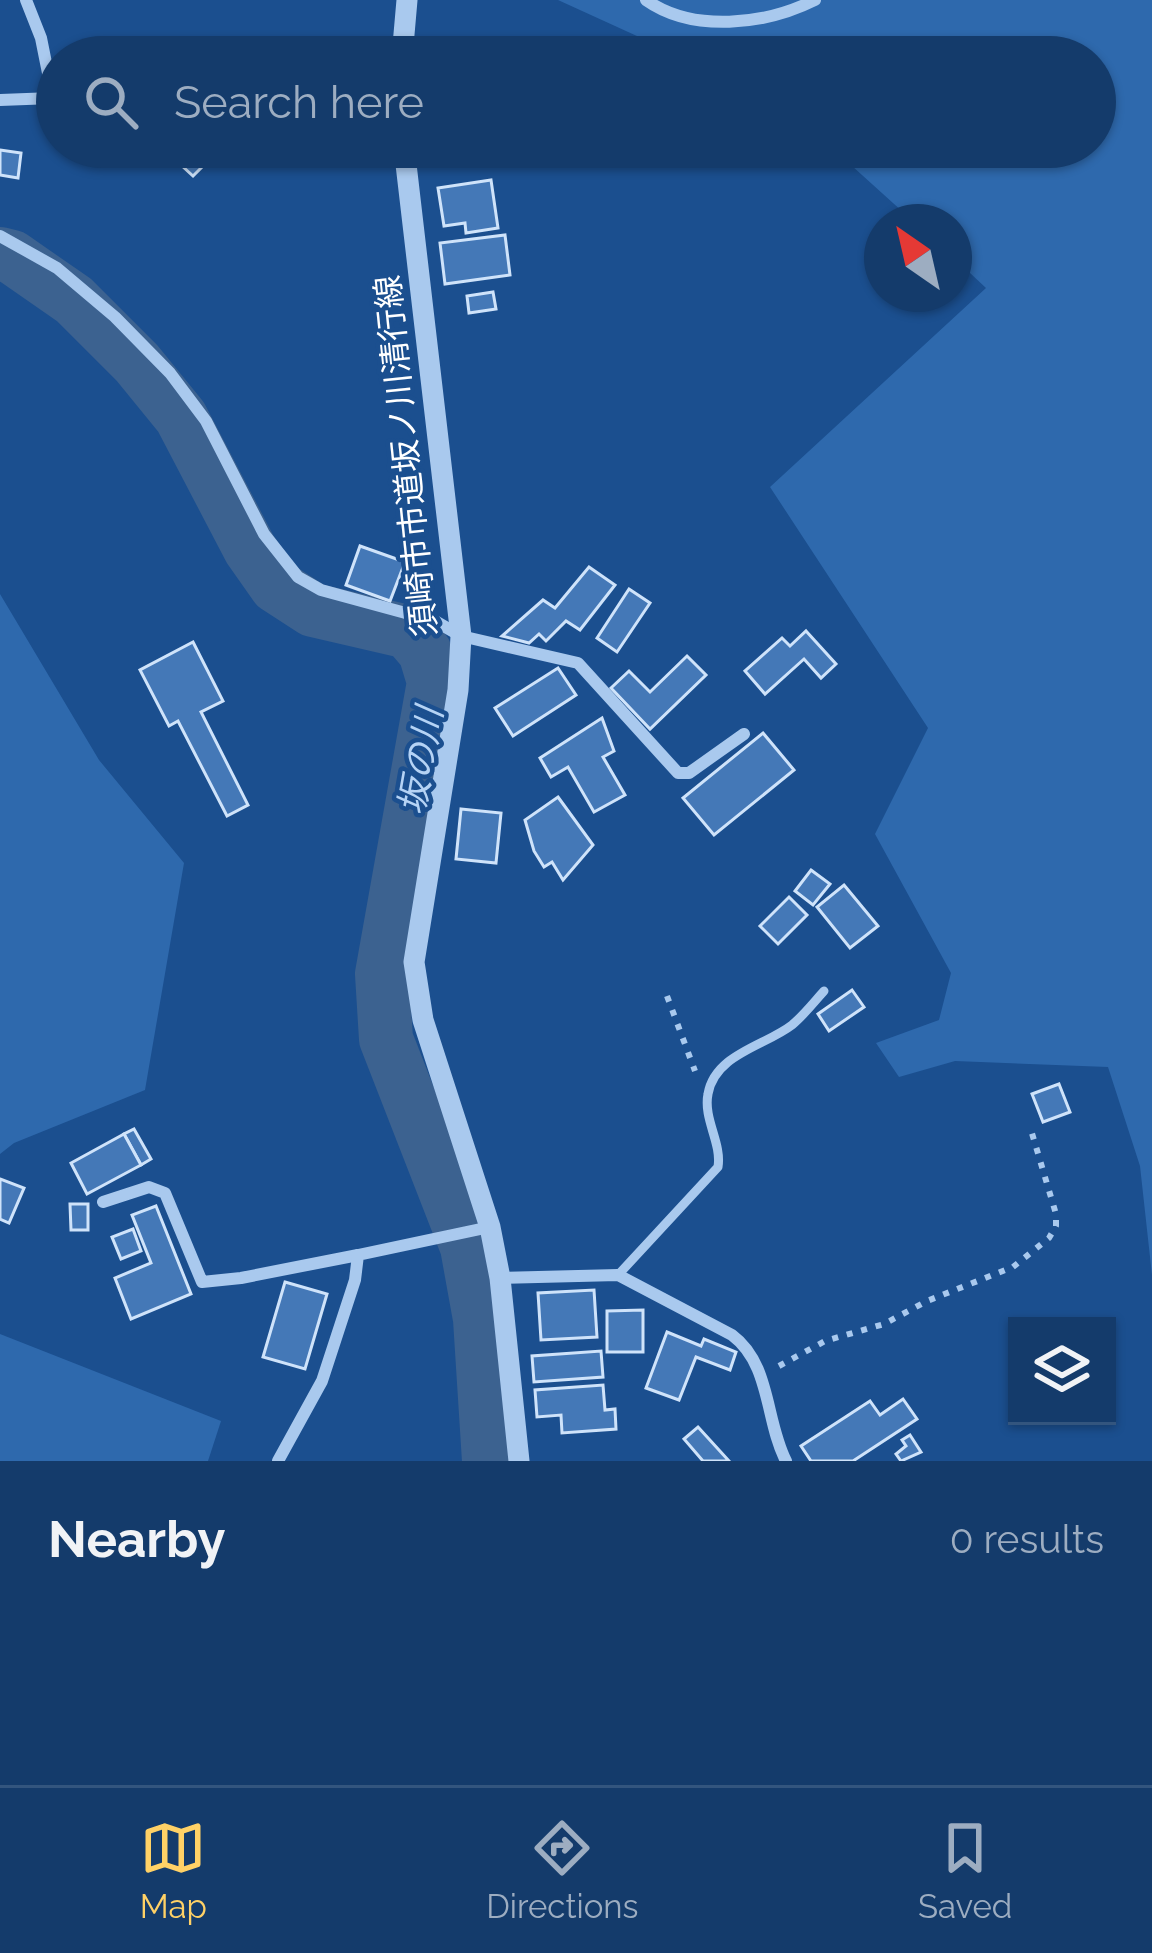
<!DOCTYPE html>
<html lang="en">
<head>
<meta charset="utf-8">
<style>
	body { margin:0; font-family:Raleway,"Noto Sans JP",sans-serif; background:#214673; color:#f1f3f6 }
	.controls { position:absolute; right:36px; bottom:36px; display:grid; overflow:hidden; border-radius:0px; box-shadow:0 3px 9px #0004 }
	.controls button { width:108px; height:108px; display:grid; place-items:center; padding:0; border:0; border-bottom:3px solid #33557e; background:#143b6b; color:#f1f3f6; font:60px sans-serif }
	.compass { position:absolute; left:864px; top:204px; width:108px; height:108px; border-radius:50%; background:#143b6b; box-shadow:0 3px 9px #0004; rotate:326deg }
	.list { margin:0; padding:0; list-style:none }
	h2 { display:flex; justify-content:space-between; align-items:center; height:156px; margin:0; padding:0 48px; font-size:51px }
	h2 small { font-size:39px; font-weight:400; color:#9dadc1 }
	.icon { flex:none; width:66px; height:66px; fill:none; stroke:currentColor; stroke-width:2; stroke-linecap:round; stroke-linejoin:round }
	.map { position:relative; flex:none; width:1152px; height:1461px; overflow:hidden }
	.search { position:absolute; background:#143b6b; box-shadow:0 3px 9px #0004; left:36px; right:36px; top:36px; height:132px; display:flex; align-items:center; gap:30px; box-sizing:border-box; padding:0 42px; border-radius:66px; color:#9dadc1; font-size:45px }
	.sheet { height:324px; background:#143b6b }
	nav { display:flex; justify-content:space-around; align-items:center; box-sizing:border-box; height:168px; border-top:3px solid #33557e; background:#143b6b; font-size:33px; color:#9dadc1 }
	nav a { display:grid; justify-items:center; gap:6px }
	nav .on { color:#ffd166 }
	.map>svg:first-child { display:block }
	.green { fill:#2e69ad }
	.lines { fill:none; stroke-linecap:round; stroke-linejoin:round }
	.river { stroke:#3c6290; stroke-width:54 }
	.building { fill:#4478b7; stroke:#cfe3fa; stroke-width:3 }
	.path { stroke:#a9c9ee; stroke-width:6; stroke-dasharray:6 9; stroke-linecap:butt }
	.service { stroke:#a9c9ee; stroke-width:9 }
	.minor { stroke:#a9c9ee; stroke-width:12 }
	.tertiary { stroke:#a9c9ee; stroke-width:21 }
	.labels { text-anchor:middle; dominant-baseline:central; stroke-width:9; stroke-linejoin:round; paint-order:stroke }
	.street-label { font-size:33px; fill:#fff; stroke:#1b4f8f }
	.water-label { font-size:36px; font-style:italic; fill:#b5d3f5; stroke:#1b4f8f }
</style>
</head>
<body>
<div class="map">
<svg width="1152" height="1461" viewBox="0 0 1152 1461">
	<rect width="100%" height="100%" fill="#1b4f8f"/>
	<g class="green">
		<path d="M558,0H1152V1275L1140,1166L1108,1067L955,1061L899,1077L876,1043L939,1020L951,973L875,834L928,728L770,487L986,288L954,258V222H914L831,147H1095V57H683Z"/>
		<path d="M0,594L99,760L184,863L145,1090L14,1143L0,1154Z"/>
		<path d="M0,1334L221,1421L208,1461H0Z"/>
	</g>
	<g class="lines">
		<path class="river" d="M0,254L12,257L74,300L137,363L181,417L250,549L276,586L313,610L408,632L425,652L434,682L382,974L386,1039L467,1247L480,1319L489,1461"/>
	</g>
	<g class="building">
		<path d="M156,39L167,49L160,57H139Z"/>
		<path d="M99,42L116,57H85Z"/>
		<path d="M479,47L480,57H420V55Z"/>
		<path d="M171,147H181L202,167L193,176L167,152Z"/>
		<path d="M430,147H492L493,157L432,165Z"/>
		<path d="M554,147H588L575,163Z"/>
		<path d="M0,150L21,153L18,178L0,175Z"/>
		<path d="M491,180L498,228L466,233L465,223L444,226L438,188Z"/>
		<path d="M505,235L510,275L445,284L440,243Z"/>
		<path d="M493,292L496,309L469,313L467,296Z"/>
		<path d="M360,546L405,562L390,601L346,585Z"/>
		<path d="M589,567L615,585L580,630L566,621L546,641L539,634L529,643L502,636L543,600L555,608Z"/>
		<path d="M629,589L650,603L617,652L597,638Z"/>
		<path d="M806,631L836,664L821,678L804,659L765,694L745,671L782,638L790,646Z"/>
		<path d="M193,642L223,701L201,712L248,805L227,816L178,721L169,726L140,670Z"/>
		<path d="M687,656L706,675L650,729L611,688L629,671L650,692Z"/>
		<path d="M558,668L576,695L513,736L495,708Z"/>
		<path d="M602,718L614,751L603,757L625,795L594,812L568,767L551,777L540,758Z"/>
		<path d="M763,733L794,770L714,835L683,798Z"/>
		<path d="M558,797L593,845L563,880L552,862L544,867L534,851L525,820Z"/>
		<path d="M461,809L501,813L496,863L456,859Z"/>
		<path d="M811,870L830,884L813,905L795,891Z"/>
		<path d="M844,885L878,926L850,948L817,907Z"/>
		<path d="M789,897L807,915L778,944L760,926Z"/>
		<path d="M852,990L864,1007L829,1031L818,1014Z"/>
		<path d="M1059,1084L1070,1112L1043,1122L1032,1094Z"/>
		<path d="M134,1129L151,1159L141,1165L124,1134Z"/>
		<path d="M124,1134L141,1165L87,1194L71,1163Z"/>
		<path d="M0,1179L24,1188L9,1223L0,1219Z"/>
		<path d="M70,1204H88V1230H71Z"/>
		<path d="M156,1206L191,1294L131,1319L115,1278L151,1263L132,1215Z"/>
		<path d="M133,1229L141,1251L121,1259L112,1237Z"/>
		<path d="M285,1282L327,1294L305,1369L263,1357Z"/>
		<path d="M594,1290L597,1337L541,1340L538,1293Z"/>
		<path d="M643,1310V1352H607V1311Z"/>
		<path d="M667,1332L701,1346L704,1339L736,1352L730,1370L696,1357L679,1400L646,1388Z"/>
		<path d="M601,1351L603,1377L534,1382L532,1356Z"/>
		<path d="M603,1385L605,1410L615,1409L616,1429L562,1433L561,1415L537,1417L535,1390Z"/>
		<path d="M903,1399L917,1419L853,1461H811L801,1446L870,1401L880,1415Z"/>
		<path d="M698,1427L729,1461H703L684,1439Z"/>
		<path d="M910,1435L921,1452L901,1461L896,1454L906,1446L902,1440Z"/>
	</g>
	<g class="lines">
		<g class="path">
			<path d="M667,996L695,1071"/>
			<path d="M779,1366L825,1341L884,1324L927,1301L1013,1267L1049,1238L1056,1226V1214L1031,1130"/>
		</g>
		<path class="service" d="M618,1275L718,1167C722,1143 703,1119 708,1094C715,1054 765,1046 792,1025C804,1015 814,1002 824,991"/>
		<g class="minor">
			<path d="M646,0C693,33 765,25 815,0"/>
			<path d="M0,100L53,98L41,38L26,0"/>
			<path d="M0,236L57,268L115,317L170,373L206,421L264,534L298,577L321,590L435,621L461,636L578,663L678,773H689L744,734"/>
			<path d="M103,1202L149,1187L165,1193L202,1282L241,1278L358,1255"/>
			<path d="M500,1278L618,1275L732,1335C771,1364 765,1420 786,1461"/>
			<path d="M278,1461L322,1381L355,1280L358,1255L490,1227"/>
		</g>
		<g class="tertiary">
			<path d="M402,57L407,0"/>
			<path d="M404,147L461,636L458,690L414,962L423,1020L490,1227L500,1278L519,1461"/>
		</g>
	</g>
	<g class="labels">
		<g class="street-label">
			<text transform="translate(406 456) rotate(-96)">須崎市市道坂ノ川清行線</text>
		</g>
		<g class="water-label">
			<text transform="translate(420 761) rotate(-80)">坂の川</text>
		</g>
	</g>
</svg>
<div class="controls">
<button><svg class="icon" aria-label="layers" viewBox="0 0 24 24"><path d="M12 4l9 5-9 5-9-5zM3 14l9 5 9-5"/></svg></button>
</div>
<svg class="compass" viewBox="-18 -18 36 36"><path d="M0-13l5 13h-10z" fill="#e53935"/><path d="M0 13l5-13h-10z" fill="#9dadc1"/></svg>
<div class="search"><svg class="icon" aria-label="search" viewBox="0 0 24 24"><circle cx="10" cy="10" r="6"/><path d="M15 15l6 6"/></svg>Search here</div>
</div>
<section class="sheet">
<h2>Nearby<small>0 results</small></h2>
<ul class="list">
</ul>
</section>
<nav>
<a class="on"><svg class="icon" aria-label="map" viewBox="0 0 24 24"><path d="M3 6l6-2 6 2 6-2v14l-6 2-6-2-6 2zM9 4v14M15 6v14"/></svg>Map</a>
<a><svg class="icon" aria-label="directions" viewBox="0 0 24 24"><path d="M12 3l9 9-9 9-9-9zM9 14v-3h6M13 9l2 2-2 2"/></svg>Directions</a>
<a><svg class="icon" aria-label="saved" viewBox="0 0 24 24"><path d="M7 4h10v16l-5-4-5 4z"/></svg>Saved</a>
</nav>
</body>
</html>
